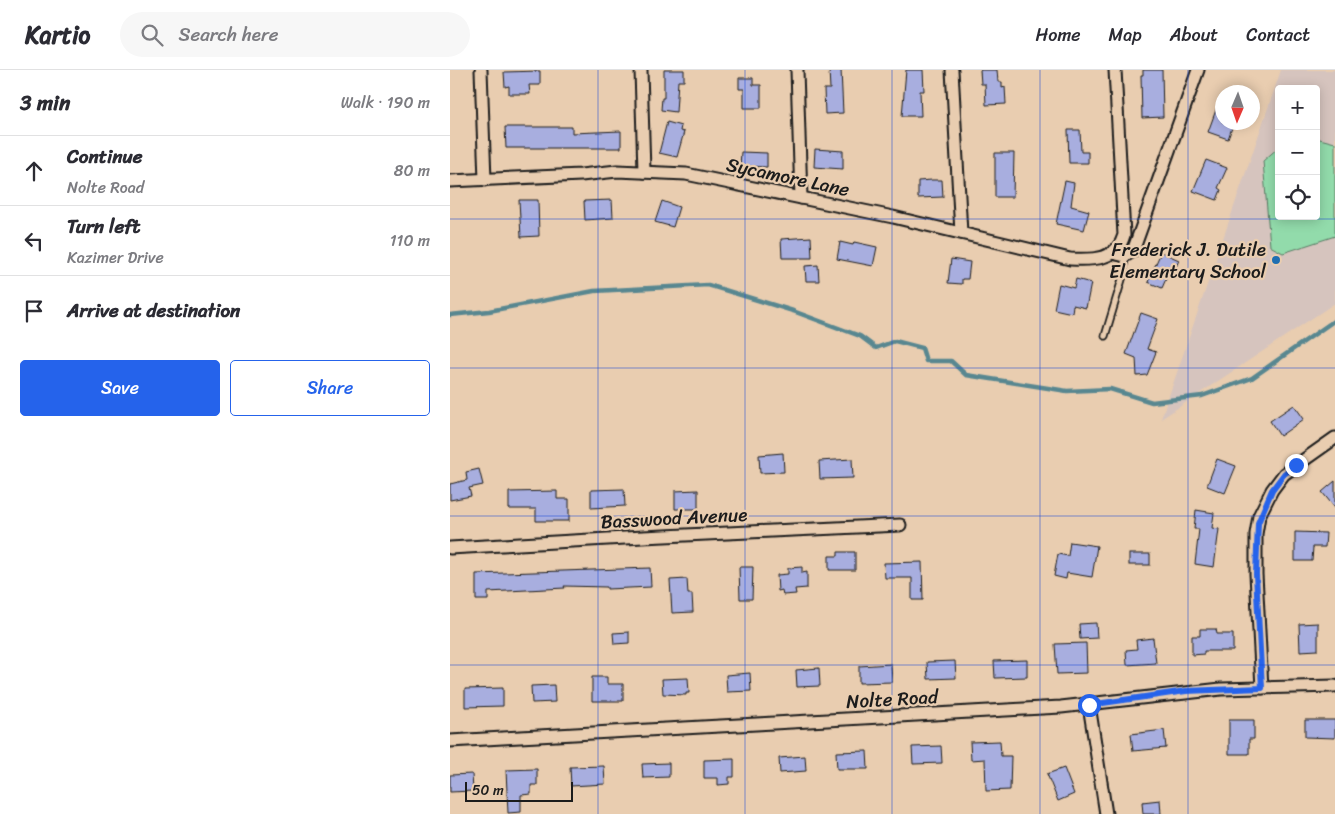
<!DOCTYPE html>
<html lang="en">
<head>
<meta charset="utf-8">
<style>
	body { margin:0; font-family:Sriracha,sans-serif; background:#f7f7f7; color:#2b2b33 }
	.controls { position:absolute; right:15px; top:15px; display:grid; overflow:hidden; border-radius:5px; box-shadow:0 2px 12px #0003 }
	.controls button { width:45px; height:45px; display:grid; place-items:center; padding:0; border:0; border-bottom:1px solid #e1e1e2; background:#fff; color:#2b2b33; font:25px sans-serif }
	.compass { position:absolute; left:765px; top:15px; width:45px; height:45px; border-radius:50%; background:#fff; box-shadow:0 2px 12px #0003; rotate:182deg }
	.scale { position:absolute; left:15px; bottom:12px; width:108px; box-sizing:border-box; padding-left:5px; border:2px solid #1c1c1c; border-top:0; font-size:14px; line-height:18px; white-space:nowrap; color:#1c1c1c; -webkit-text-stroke:4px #e9cdb0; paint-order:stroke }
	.stop { position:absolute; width:15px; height:15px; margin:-11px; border:4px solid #2563eb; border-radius:50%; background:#fff }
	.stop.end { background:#2563eb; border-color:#fff; box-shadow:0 1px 5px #0008 }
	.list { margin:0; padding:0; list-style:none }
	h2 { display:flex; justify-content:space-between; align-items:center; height:65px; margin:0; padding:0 20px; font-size:21px }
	h2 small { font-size:16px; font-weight:400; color:#7c7c81 }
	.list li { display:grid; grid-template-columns:32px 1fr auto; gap:15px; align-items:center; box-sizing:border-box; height:70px; padding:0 20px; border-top:1px solid #e1e1e2 }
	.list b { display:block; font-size:19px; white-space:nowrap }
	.list p { margin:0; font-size:16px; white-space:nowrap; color:#7c7c81 }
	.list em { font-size:16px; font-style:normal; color:#7c7c81 }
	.actions { display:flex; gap:10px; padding:15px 20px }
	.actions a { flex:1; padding:11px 0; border:1px solid #2563eb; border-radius:5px; text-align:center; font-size:18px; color:#2563eb }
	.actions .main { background:#2563eb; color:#fff }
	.icon { flex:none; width:28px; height:28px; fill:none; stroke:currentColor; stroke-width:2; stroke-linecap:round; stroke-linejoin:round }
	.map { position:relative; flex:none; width:885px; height:744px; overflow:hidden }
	header { display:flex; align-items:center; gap:30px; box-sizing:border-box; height:70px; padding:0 25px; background:#fff; border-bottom:1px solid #e1e1e2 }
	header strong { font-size:24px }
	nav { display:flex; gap:28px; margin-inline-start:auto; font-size:18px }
	.search { width:350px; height:45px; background:#f7f7f7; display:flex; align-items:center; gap:12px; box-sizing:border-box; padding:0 18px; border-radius:28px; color:#7c7c81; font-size:19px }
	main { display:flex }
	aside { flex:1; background:#fff }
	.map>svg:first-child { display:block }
	.built { fill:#d6c4be; fill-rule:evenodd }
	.green { fill:#92dbab; stroke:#577c64 }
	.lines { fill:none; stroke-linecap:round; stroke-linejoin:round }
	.stream { stroke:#588790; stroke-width:4.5 }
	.building { fill:#a8aedf; stroke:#1c1c1c }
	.service-casing { stroke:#1c1c1c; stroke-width:9 }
	.minor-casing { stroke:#1c1c1c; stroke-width:15 }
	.service { stroke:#e9cdb0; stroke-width:5.5 }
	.minor { stroke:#e9cdb0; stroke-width:11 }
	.route { stroke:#2563eb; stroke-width:6 }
	.grid { fill:none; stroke:#1d4ed8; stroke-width:1; stroke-opacity:0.55 }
	.poi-dot { fill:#1f6fb2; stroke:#e9cdb0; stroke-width:2 }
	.labels { text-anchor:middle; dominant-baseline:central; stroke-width:4.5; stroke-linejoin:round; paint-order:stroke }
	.street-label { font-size:19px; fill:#1c1c1c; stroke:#e9cdb0 }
	.poi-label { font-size:19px; fill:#1c1c1c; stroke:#e9cdb0; text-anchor:end }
</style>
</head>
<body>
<header>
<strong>Kartio</strong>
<div class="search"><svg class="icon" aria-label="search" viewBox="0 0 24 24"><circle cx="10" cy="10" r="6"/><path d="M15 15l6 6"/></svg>Search here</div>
<nav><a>Home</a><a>Map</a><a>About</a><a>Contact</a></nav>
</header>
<main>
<aside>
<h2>3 min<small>Walk · 190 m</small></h2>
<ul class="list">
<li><svg class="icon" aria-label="ahead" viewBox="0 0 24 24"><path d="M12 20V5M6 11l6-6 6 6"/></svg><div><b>Continue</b><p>Nolte Road</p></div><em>80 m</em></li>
<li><svg class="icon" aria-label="left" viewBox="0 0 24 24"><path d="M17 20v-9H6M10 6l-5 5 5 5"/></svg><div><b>Turn left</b><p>Kazimer Drive</p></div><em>110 m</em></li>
<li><svg class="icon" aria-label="arrive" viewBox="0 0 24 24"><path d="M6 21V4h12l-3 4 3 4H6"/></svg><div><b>Arrive at destination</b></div></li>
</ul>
<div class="actions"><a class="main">Save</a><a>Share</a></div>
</aside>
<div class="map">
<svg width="885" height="744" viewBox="0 0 885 744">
	<rect width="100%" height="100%" fill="#e9cdb0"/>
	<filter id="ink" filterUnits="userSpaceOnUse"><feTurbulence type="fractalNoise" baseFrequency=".02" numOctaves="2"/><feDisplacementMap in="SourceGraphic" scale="10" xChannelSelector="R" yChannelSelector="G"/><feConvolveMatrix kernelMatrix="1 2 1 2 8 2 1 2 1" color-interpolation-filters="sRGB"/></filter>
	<g filter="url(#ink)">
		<path class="built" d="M831,0H885V233L711,349ZM829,19H866V146H829Z"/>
		<path class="green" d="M866,68L885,73V166L833,183L820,176L813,91L829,77V146H866Z"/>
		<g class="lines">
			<path class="stream" d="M0,245L39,241L144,221L258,215L343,241L410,266L426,278L445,271L472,278L476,291H501L516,305L617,321L660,319L702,332L752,326L802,308L885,250"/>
		</g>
		<g class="building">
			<path d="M214,0H234V11H228L226,42L211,40L212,28H214Z"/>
			<path d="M379,0H391L393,43L375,44L374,19H380Z"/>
			<path d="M456,0H473L474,21H470L471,46H452Z"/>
			<path d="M530,0H547L548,12H552V18L555,17L556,34L536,35L535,14H531Z"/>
			<path d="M693,0H712L713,47L692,48L691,5H693Z"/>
			<path d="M90,1V15H79L80,24H59V16L55,17L54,2Z"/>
			<path d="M289,8H303V15H311V38H294V19H289Z"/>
			<path d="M771,26L772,52H784L778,69L758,62Z"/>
			<path d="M217,52L231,56L230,61L234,62L227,87L209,83Z"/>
			<path d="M55,57H122V63L171,61V78H56Z"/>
			<path d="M618,60H630L631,82H638V93H619Z"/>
			<path d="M365,79L393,81V99L364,97Z"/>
			<path d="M291,82L317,83V97L290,96Z"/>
			<path d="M545,83H564L563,127H545Z"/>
			<path d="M756,90L777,98L768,118L771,120L767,130L743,121Z"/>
			<path d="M482,110H492L493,127L468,128V111Z"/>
			<path d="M615,111L624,113L621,136L639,141L634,160L606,154Z"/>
			<path d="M69,130H88L89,166L71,167Z"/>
			<path d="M162,130L163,148L135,150L134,131Z"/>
			<path d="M212,131L229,137L223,157L205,152Z"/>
			<path d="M361,167L362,188H332L331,169Z"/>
			<path d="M390,172L403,175L404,172L427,177L423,196L387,189Z"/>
			<path d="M711,182L729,190L723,204L719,202L712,218L698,212Z"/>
			<path d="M501,189L520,192L518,209H512V214L498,213Z"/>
			<path d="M368,195L369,211H356L355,196Z"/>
			<path d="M626,209L641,213L636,238L623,235L622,243L604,239L609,214L624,218Z"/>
			<path d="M691,243L708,249L697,279L706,282L697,305L687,306L686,288L676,284Z"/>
			<path d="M844,335L854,349L830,366L820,351Z"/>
			<path d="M333,383L334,402L310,403L309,385Z"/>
			<path d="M402,389L403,408L370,409L369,391Z"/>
			<path d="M767,389L786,396L775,423L757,416Z"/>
			<path d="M29,399L33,415L19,418L21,426L0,430V414L17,410L16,402Z"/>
			<path d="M885,411V438L872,422Z"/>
			<path d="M174,419L175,436L141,438V420Z"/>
			<path d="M248,420V439H225V421Z"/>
			<path d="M107,421V429H119V451H86V439H59V422Z"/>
			<path d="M746,440L764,443L762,458L769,459L764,497L745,494L749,459H744Z"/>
			<path d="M845,462L876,463L875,477H863L862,491H845Z"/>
			<path d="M620,472L647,476L642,507L617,503L616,509L604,506L608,484L618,486Z"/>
			<path d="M388,482H405V500H379V486H388Z"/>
			<rect x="679" y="484" width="21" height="11"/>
			<path d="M472,492L473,530H462V508H435L434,493Z"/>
			<path d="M289,497H303L302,529H290Z"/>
			<path d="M352,497V503L357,502V518L345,519L346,524L333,525L332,520L328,521L327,505L338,504V498Z"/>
			<path d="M200,498L201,517L157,519V517L114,516L115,518L38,522V530H26V504Z"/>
			<path d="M237,509L238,524H242L243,542L222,543L220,510Z"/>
			<path d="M646,553L647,568L630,569L629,554Z"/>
			<path d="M868,553V580L850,581L849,554Z"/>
			<path d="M750,559H766L767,564H783V581H754V584L742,585V566H750Z"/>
			<path d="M179,562V573L164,574L163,563Z"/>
			<path d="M703,568L706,593L677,595L676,580L687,579L686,570Z"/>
			<path d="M636,573L637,603L607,604L605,574Z"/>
			<path d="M577,590V607L545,608L544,591Z"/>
			<path d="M505,591L506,608L478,609L477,592Z"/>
			<path d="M441,594L442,612L409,613V596Z"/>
			<path d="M369,598L370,616L347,617L346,600Z"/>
			<path d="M300,603L301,621L277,622L276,605Z"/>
			<path d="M142,607H157V614H173V631H142Z"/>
			<path d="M238,608L239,623H236V625L213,624L212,609Z"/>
			<path d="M104,615L105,632L82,633L81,616Z"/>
			<path d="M53,618V636L15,637V619Z"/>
			<path d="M779,650H804V669H799V684H779Z"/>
			<path d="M855,650H885V668L855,667Z"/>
			<path d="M714,660L716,678L683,681L681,664Z"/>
			<path d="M550,671L551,686H561L560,720L536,721L535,689L521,690L520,672Z"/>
			<path d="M491,676L492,693L463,694L462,677Z"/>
			<path d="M417,681L418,699H387L386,682Z"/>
			<path d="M355,686L356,701L330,703L329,688Z"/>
			<path d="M284,689V707H279V714L268,715V708H254V690Z"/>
			<path d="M219,693V707L193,708L192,694Z"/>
			<path d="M154,696L155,714L121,716L120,697Z"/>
			<path d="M614,698L624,724L608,731L597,704Z"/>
			<path d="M87,699V715H81V724L71,725V742L58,743L56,700Z"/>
			<path d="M22,704L23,721L0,722V705Z"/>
			<path d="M710,730L711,744H693L692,732Z"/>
		</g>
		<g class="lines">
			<g class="service-casing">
				<path id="service" d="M655,266L673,206L675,186"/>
			</g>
			<g class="minor-casing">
				<g id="minor">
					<path d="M31,0L35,110"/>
					<path d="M191,0L194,102"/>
					<path d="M347,0L351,128"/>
					<path d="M502,0L511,163"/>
					<path d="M0,111L131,105L167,101L236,104L443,147L620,189C642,190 667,191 674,165L665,0"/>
					<path d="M662,183L675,186L683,181L748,0"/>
					<path d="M0,478L193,467L450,455"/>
					<path d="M812,618L806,504V464L809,446L822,420L834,404L885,368"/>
					<path d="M639,635L656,744"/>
					<path d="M0,671L611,637L771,619L885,616"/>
				</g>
			</g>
			<use href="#service" class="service"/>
			<use href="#minor" class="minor"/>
		</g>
	</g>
	<g class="lines" filter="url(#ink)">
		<path class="route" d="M639,635L736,621L812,618L806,504L808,453L822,420L834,404L846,395"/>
	</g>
	<path class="grid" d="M148,0V744M295,0V744M442,0V744M590,0V744M738,0V744M0,149H885M0,298H885M0,446H885M0,595H885"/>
	<circle class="poi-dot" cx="826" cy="190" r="5"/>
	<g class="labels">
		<g class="street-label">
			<text transform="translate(338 107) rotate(12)">Sycamore Lane</text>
			<text transform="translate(224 448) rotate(-3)">Basswood Avenue</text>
			<text transform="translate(442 629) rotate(-3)">Nolte Road</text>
		</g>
		<g class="poi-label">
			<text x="816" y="179">Frederick J. Dutile<tspan x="816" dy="22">Elementary School</tspan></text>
		</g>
	</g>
</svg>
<div class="controls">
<button>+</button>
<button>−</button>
<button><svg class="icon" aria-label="locate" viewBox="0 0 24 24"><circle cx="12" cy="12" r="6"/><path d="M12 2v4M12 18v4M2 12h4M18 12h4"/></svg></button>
</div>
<svg class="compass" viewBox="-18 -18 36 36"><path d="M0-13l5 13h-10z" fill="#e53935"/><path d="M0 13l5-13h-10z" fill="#7c7c81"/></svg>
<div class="scale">50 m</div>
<div class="stop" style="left:639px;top:635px"></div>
<div class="stop end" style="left:846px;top:395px"></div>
</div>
</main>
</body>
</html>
